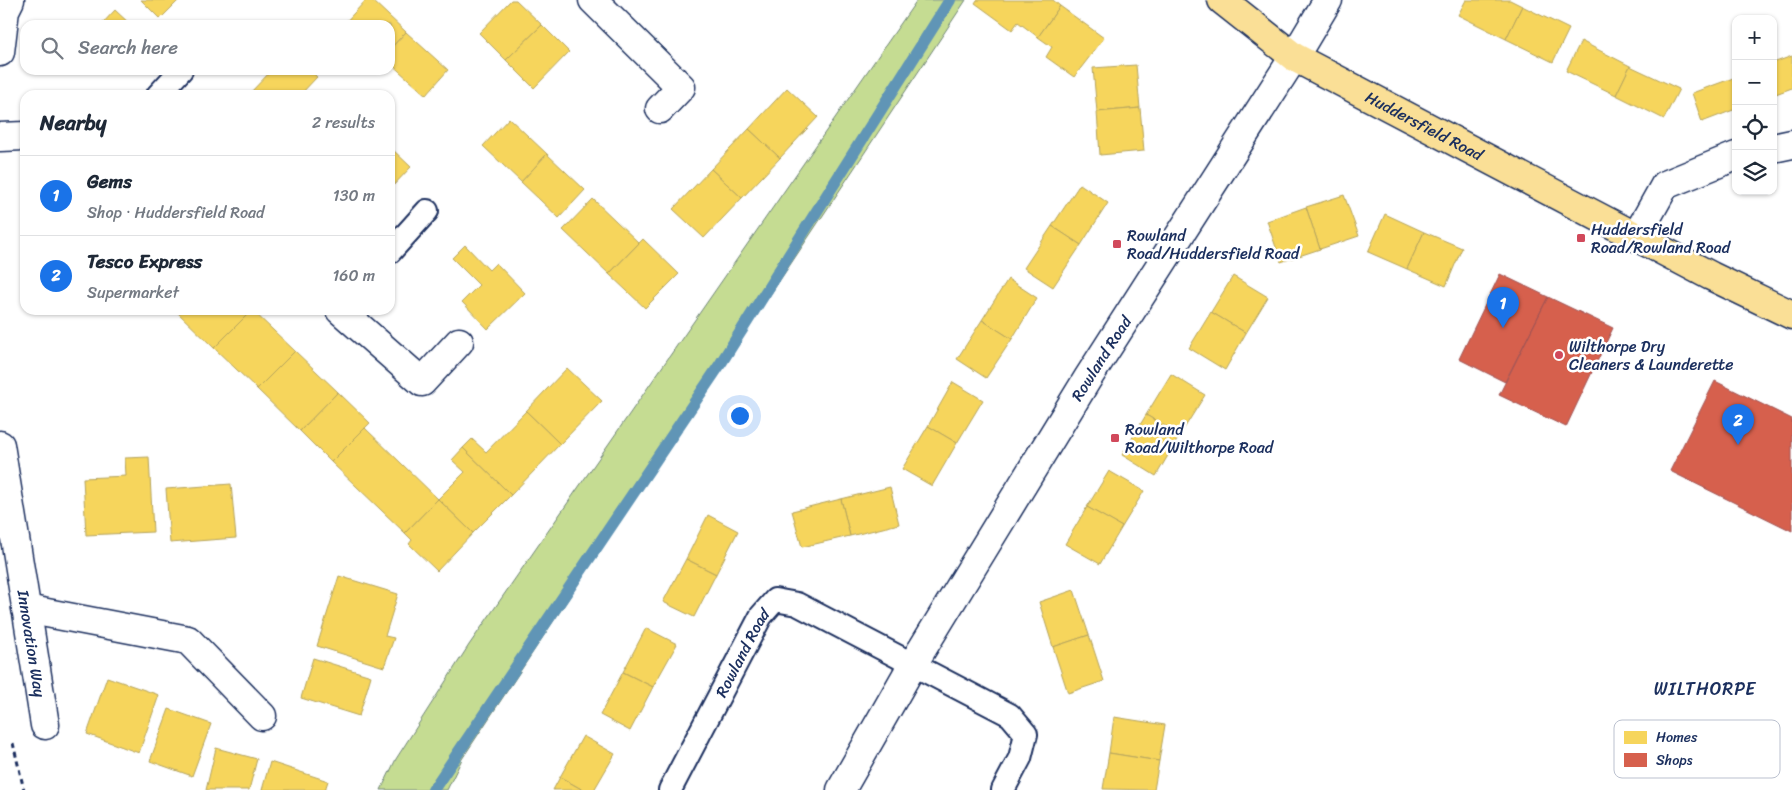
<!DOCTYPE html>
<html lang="en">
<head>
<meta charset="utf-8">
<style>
	body { margin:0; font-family:Sriracha,sans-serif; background:#f2f2f3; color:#1f2937 }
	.controls { position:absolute; right:15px; top:15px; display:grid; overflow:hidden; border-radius:10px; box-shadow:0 1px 4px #0004 }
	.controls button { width:45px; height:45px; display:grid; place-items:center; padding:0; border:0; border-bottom:1px solid #e0e1e3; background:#fff; color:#1f2937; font:25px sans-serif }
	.you { position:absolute; left:739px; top:415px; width:18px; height:18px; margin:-12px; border:4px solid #fff; border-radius:50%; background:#1a73e8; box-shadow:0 0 0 8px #1a73e833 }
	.badge { display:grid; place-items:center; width:32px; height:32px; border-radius:50%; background:#1a73e8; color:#fff; font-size:16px; font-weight:700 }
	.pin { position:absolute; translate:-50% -41px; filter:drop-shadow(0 1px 2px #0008) }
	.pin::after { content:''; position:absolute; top:26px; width:18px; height:15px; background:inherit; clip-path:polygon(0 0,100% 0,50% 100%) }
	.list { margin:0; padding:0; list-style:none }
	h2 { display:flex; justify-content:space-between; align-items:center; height:65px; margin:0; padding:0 20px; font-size:21px }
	h2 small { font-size:16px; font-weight:400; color:#747a83 }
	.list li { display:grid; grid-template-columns:32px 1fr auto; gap:15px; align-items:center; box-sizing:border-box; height:80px; padding:0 20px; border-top:1px solid #e0e1e3 }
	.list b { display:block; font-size:19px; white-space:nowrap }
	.list p { margin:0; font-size:16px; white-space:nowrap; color:#747a83 }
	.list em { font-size:16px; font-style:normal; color:#747a83 }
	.icon { flex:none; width:28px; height:28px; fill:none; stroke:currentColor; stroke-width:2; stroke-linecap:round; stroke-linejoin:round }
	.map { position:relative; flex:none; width:1792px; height:790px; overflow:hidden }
	.search { position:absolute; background:#fff; box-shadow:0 1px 4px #0004; left:20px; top:20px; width:375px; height:55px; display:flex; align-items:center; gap:12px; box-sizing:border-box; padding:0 18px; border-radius:15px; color:#747a83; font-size:19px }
	.panel { position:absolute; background:#fff; box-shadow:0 1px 4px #0004; left:20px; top:90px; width:375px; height:225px; border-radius:15px }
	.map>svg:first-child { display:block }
	.green { fill:#c5dc92; stroke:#708678 }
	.homes { fill:#f6d55c; stroke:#b4a35d }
	.shops { fill:#d6604d; stroke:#9e5152 }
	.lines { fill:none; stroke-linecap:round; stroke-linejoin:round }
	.stream { stroke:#6195b6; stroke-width:12 }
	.lane-casing { stroke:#1b2f5e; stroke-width:26 }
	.street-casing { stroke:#1b2f5e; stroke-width:31 }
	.highway-casing { stroke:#1b2f5e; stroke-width:31 }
	.path { stroke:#1b2f5e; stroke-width:3; stroke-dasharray:5 4; stroke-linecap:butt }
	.lane { stroke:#fff; stroke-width:22 }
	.street { stroke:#fff; stroke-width:28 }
	.highway { stroke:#fadf96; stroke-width:28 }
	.poi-dot { fill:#d1495b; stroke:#fff; stroke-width:2 }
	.labels { text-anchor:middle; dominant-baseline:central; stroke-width:5; stroke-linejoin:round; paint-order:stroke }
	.street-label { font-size:16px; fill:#1b2f5e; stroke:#fff }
	.poi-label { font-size:16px; fill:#1b2f5e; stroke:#fff; text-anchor:start }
	.neighbourhood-label { font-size:18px; letter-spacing:1px; fill:#1b2f5e; stroke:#fff }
	.key { fill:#fff; stroke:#bbc1cf; stroke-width:1 }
	.key-label { font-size:14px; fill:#1b2f5e }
</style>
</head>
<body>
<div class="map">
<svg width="1792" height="790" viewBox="0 0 1792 790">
	<rect width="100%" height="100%" fill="#fff"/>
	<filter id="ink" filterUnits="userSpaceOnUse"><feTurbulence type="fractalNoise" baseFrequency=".02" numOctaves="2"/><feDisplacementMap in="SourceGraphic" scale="10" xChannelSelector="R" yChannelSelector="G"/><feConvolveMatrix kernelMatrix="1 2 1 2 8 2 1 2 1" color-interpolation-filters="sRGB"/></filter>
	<g filter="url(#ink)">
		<path class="green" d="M917,0H966L462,759L447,790H381L396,759L469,645Z"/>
		<g class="homes">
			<path d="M141,0H179L160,19Z"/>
			<path d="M366,0H372L406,32L390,49V25H343Z"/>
			<path d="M511,0H516L542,25L506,60L479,33Z"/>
			<path d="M977,0H1053L1060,6L1038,37L1018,22L1012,30L975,3Z"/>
			<path d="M1466,0H1510L1522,6L1506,39L1458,15Z"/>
			<path d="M1060,6L1104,38L1074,77L1046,57L1052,47L1038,37Z"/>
			<path d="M1522,6L1569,29L1553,62L1506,39Z"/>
			<path d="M115,10L131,25H101Z"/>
			<path d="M542,25L569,52L534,88L506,60Z"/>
			<path d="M406,32L448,70L426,95L390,63V49Z"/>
			<path d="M1581,41L1630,66L1616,95L1566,71Z"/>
			<path d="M1792,56V88L1773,95V63Z"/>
			<path d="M1136,65L1140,108L1097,112L1093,68Z"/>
			<path d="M1630,66L1679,89L1664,119L1616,95Z"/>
			<path d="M272,70H310L317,77L300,95H248Z"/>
			<path d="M1736,77V109L1702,122L1692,93Z"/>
			<path d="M787,88L818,117L780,158L749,129Z"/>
			<path d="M1140,108L1144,151L1100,155L1097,112Z"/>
			<path d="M509,118L547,154L521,182L483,146Z"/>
			<path d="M749,129L780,158L742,198L711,169Z"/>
			<path d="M390,147L411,167L390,189Z"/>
			<path d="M547,154L585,190L559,218L521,182Z"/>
			<path d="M711,169L742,198L704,238L673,209Z"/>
			<path d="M1080,184L1108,203L1081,245L1052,226Z"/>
			<path d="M1344,195L1359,236L1320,249L1306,207Z"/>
			<path d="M593,199L639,243L609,274L563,230Z"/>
			<path d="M1306,207L1320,249L1281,262L1267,221Z"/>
			<path d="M1385,214L1424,232L1407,269L1368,252Z"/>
			<path d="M1052,226L1081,245L1053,287L1024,268Z"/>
			<path d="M1424,232L1462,248L1446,286L1407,269Z"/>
			<path d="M643,239L679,274L645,308L609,274Z"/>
			<path d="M465,245L489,270L496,263L525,293L488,329L462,302L479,285L452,258Z"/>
			<path d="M1233,276L1268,297L1246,333L1211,312Z"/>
			<path d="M1008,279L1037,298L1012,339L982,320Z"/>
			<path d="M175,310H252L214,348Z"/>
			<path d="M252,310L295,351L257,389L214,348Z"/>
			<path d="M1211,312L1246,333L1225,370L1189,348Z"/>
			<path d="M982,320L1012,339L986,378L957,359Z"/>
			<path d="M295,351L338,392L300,431L257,389Z"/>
			<path d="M567,368L602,401L560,444L526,411Z"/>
			<path d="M1171,374L1205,395L1180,435L1146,415Z"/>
			<path d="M953,382L983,400L957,443L928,426Z"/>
			<path d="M338,392L370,423L331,462L300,431Z"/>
			<path d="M526,411L560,444L511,495L463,448L472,439L486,452Z"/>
			<path d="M1146,415L1180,435L1156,476L1122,455Z"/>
			<path d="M928,426L957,443L932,486L902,469Z"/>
			<path d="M365,428L438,499L405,533L331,462Z"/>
			<path d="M463,448L511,495L473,533L438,499L465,472L452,460Z"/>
			<path d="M149,457L153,532L86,535L83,478L126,476L125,458Z"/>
			<path d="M1109,471L1144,491L1122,527L1087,507Z"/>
			<path d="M231,484L236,538L170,543L166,489Z"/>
			<path d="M890,487L899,524L850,536L841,499Z"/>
			<path d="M438,499L473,533L437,571L409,544L412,540L405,533Z"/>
			<path d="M841,499L850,536L802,547L792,511Z"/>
			<path d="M1087,507L1122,527L1100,564L1065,544Z"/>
			<path d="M708,515L738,531L716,574L686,559Z"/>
			<path d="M686,559L716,574L694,617L663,602Z"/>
			<path d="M339,576L398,594L385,636L394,638L384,667L317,646Z"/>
			<path d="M1074,590L1089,635L1053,647L1039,602Z"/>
			<path d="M646,628L677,644L653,687L623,672Z"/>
			<path d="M1089,635L1104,681L1068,693L1053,647Z"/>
			<path d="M313,658L371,676L359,716L301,698Z"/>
			<path d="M623,672L653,687L630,731L600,715Z"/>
			<path d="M107,677L159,695L139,753L87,734Z"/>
			<path d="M169,709L211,724L192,776L150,761Z"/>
			<path d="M1114,717L1165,725L1159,761L1109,753Z"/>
			<path d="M583,736L615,754L594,790H583L560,777Z"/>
			<path d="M216,748L257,759L249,790H206Z"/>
			<path d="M1109,753L1159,761L1154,790L1103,789Z"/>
			<path d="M270,762L328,781L325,790H262Z"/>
			<path d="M560,777L583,790H553Z"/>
		</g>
		<g class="shops">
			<path d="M1500,274L1548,297L1505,382L1459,359Z"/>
			<path d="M1548,297L1613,328L1566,427L1499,395Z"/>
			<path d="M1715,381L1792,419V531L1670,471Z"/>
		</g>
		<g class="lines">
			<path class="stream" d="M433,790L721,363L950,0"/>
			<g class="lane-casing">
				<g id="lane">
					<path d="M158,95L181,70"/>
					<path d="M390,252L427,211"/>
					<path id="s1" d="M670,790L761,616L775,600L797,604L1010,715L1026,734L1020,758L1003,790"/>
				</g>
			</g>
			<g class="street-casing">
				<g id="street">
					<path d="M593,0L681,87L660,109"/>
					<path d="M0,52L5,10L10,0"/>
					<path d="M0,137L25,136"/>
					<path d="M1773,148L1792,144"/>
					<path d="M1636,237L1665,185L1736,156"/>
					<path d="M340,310L422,382L459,342"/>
					<path id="s2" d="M0,445L45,725"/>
					<path d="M26,609L188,640L262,716"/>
					<path id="s3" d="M841,790L913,664L1088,378L1294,57L1328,0"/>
				</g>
			</g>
			<g class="highway-casing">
				<g id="highway">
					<path id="s4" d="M1222,0L1294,57L1711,276L1792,315"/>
				</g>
			</g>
			<path class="path" d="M13,743L24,790"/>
			<use href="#lane" class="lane"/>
			<use href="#street" class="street"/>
			<use href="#highway" class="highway"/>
		</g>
	</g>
	<g class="poi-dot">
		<rect x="1576" y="233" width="10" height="10" rx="2.5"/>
		<rect x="1112" y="239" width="10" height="10" rx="2.5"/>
		<circle cx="1559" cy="355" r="5"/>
		<rect x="1110" y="433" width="10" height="10" rx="2.5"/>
	</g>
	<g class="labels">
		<g class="street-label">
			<text stroke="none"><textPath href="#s4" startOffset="239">Huddersfield Road</textPath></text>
			<text stroke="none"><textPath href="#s3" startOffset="504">Rowland Road</textPath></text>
			<text stroke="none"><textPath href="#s2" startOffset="201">Innovation Way</textPath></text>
			<text stroke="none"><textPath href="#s1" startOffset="155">Rowland Road</textPath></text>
		</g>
		<g class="poi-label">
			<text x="1591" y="229">Huddersfield<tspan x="1591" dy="18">Road/Rowland Road</tspan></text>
			<text x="1127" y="235">Rowland<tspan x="1127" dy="18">Road/Huddersfield Road</tspan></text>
			<text x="1569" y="346">Wilthorpe Dry<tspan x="1569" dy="18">Cleaners &amp; Launderette</tspan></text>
			<text x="1125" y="429">Rowland<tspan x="1125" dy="18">Road/Wilthorpe Road</tspan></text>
		</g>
		<g class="neighbourhood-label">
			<text x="1705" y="689">WILTHORPE</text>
		</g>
	</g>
	<rect x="1614" y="720" width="166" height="58" rx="8" class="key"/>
	<rect x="1624" y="731" width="23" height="13" fill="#f6d55c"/>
	<rect x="1624" y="753" width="23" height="14" fill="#d6604d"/>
	<g class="key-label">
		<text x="1656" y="742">Homes</text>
		<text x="1656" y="765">Shops</text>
	</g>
</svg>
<div class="controls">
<button>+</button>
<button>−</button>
<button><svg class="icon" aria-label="locate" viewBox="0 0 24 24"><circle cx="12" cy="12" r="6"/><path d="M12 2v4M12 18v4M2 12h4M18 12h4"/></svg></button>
<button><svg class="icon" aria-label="layers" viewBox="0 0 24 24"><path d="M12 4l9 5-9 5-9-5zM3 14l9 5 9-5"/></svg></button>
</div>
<div class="you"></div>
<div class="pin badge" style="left:1503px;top:328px">1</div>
<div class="pin badge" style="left:1738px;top:445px">2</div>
<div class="search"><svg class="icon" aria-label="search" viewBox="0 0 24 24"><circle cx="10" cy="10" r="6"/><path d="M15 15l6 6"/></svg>Search here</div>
<section class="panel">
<h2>Nearby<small>2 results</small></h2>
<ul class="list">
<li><span class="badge">1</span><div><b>Gems</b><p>Shop · Huddersfield Road</p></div><em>130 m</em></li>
<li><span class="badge">2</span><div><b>Tesco Express</b><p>Supermarket</p></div><em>160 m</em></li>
</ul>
</section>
</div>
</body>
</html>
